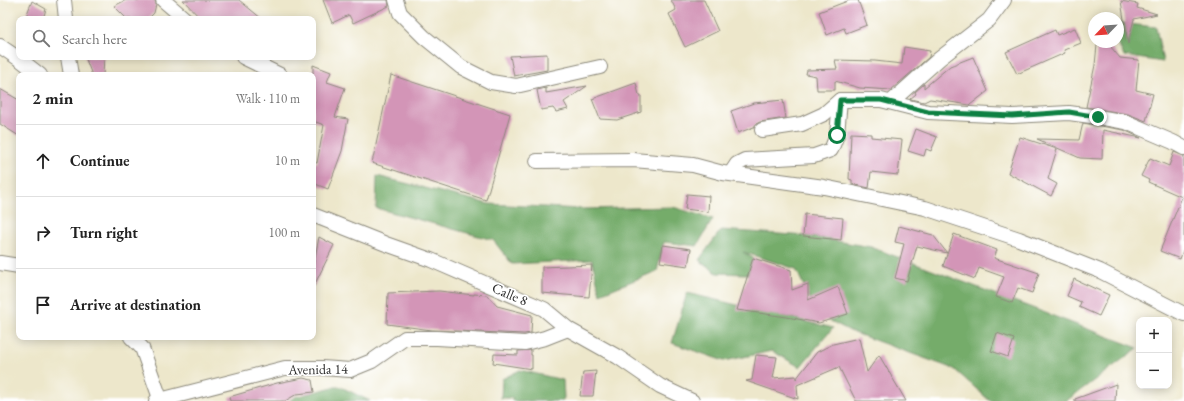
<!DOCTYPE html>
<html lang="en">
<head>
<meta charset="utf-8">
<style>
	body { margin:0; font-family:"EB Garamond",serif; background:#f2f2f2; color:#222 }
	.controls { position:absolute; right:12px; bottom:12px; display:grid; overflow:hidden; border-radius:8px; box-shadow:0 2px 10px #0003 }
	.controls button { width:36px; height:36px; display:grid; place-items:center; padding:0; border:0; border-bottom:1px solid #e0e0e0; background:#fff; color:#222; font:20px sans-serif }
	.compass { position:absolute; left:1088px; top:12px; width:36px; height:36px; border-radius:50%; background:#fff; box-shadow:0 2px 10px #0003; rotate:245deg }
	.stop { position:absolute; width:12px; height:12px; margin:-9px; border:3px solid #0b8043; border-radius:50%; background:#fff }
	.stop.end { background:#0b8043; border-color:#fff; box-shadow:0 1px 4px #0008 }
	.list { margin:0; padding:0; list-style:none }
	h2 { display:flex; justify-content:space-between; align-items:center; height:52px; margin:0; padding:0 16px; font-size:17px }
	h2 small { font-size:13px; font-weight:400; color:#767676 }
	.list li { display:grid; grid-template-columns:26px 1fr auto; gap:12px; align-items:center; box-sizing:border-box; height:72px; padding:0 16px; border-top:1px solid #e0e0e0 }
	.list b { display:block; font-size:15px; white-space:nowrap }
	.list em { font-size:13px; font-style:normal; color:#767676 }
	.icon { flex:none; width:22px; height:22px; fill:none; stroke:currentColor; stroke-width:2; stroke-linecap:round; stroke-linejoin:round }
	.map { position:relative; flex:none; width:1184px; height:401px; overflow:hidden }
	.search { position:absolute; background:#fff; box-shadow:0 2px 10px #0003; left:16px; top:16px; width:300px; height:44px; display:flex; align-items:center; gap:10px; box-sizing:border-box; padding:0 14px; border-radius:8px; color:#767676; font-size:15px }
	.panel { position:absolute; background:#fff; box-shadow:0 2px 10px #0003; left:16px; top:72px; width:300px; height:268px; border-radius:8px }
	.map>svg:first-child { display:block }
	.forest { fill:#74ac6a; stroke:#506c4a }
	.building { fill:#d395b7 }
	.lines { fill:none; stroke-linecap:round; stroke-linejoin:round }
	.minor-casing { stroke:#8c897b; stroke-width:16 }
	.minor { stroke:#fff; stroke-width:14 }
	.route { stroke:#0b8043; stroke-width:5 }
	.labels { text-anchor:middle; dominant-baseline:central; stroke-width:3.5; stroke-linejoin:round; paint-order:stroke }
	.street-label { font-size:14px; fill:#2b2b2b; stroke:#fff }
</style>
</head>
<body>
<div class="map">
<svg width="1184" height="401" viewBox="0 0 1184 401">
	<rect width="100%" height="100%" fill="#fff"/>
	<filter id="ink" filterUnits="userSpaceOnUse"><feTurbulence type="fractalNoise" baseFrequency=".025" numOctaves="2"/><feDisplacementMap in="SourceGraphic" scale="8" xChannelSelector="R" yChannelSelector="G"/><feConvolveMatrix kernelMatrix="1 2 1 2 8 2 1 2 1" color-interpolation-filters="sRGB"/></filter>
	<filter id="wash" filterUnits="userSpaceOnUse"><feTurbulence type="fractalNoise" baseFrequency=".012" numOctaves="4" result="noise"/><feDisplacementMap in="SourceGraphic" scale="16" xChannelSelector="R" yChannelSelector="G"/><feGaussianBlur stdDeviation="0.9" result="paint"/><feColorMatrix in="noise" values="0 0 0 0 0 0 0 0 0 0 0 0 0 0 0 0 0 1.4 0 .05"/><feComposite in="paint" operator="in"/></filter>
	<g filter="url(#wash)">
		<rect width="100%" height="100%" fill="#ede7cb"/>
		<g class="forest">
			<path d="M1118,23L1156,27L1163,62L1124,56L1117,42H1118Z"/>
			<path d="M377,176L489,204L581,209L673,207L713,219L697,246L664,242L657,271L600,294L592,260L512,264L493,240L376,208Z"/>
			<path d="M721,230L808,236L871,247L1138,348L1066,401H990L954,369L852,332L817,314L796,269L743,252L753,258L748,274L717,273L699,260Z"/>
			<path d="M687,293L833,328L800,367L772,351L724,361L672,343Z"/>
			<path d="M520,370L563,380L564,398L562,401H512V398H501L502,379Z"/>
			<path d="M333,387H341L370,401H289L295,397Z"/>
		</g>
		<g id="blocks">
			<g class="building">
				<path d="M126,0H155L156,4L154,13L148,19H127L114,6Z"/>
				<path d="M183,0H239L262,19H201Z"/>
				<path d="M323,0H388L389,6L353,23L349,15L332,23Z"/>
				<path d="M671,0H704L718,31L685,47L669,14L676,10Z"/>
				<path d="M850,0H858L867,25L846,33L844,28L827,35L819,12Z"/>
				<path d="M32,1L46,9L43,19H25Z"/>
				<path d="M1121,1L1138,4L1137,8L1157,14L1134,19L1128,44Z"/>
				<path d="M1075,28L1081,43L1064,50L1065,53L1017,74L1006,52L1055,30L1057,35Z"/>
				<path d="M1097,45L1110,46L1120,58L1139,60L1136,90L1153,94L1146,121L1128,114L1086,107L1095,65Z"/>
				<path d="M904,47L930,51L929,57L891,90L860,88L835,81V90H817L816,76L806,74L807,70L837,69L835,60L875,61L902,64Z"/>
				<path d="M547,54V70L514,76L510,56Z"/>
				<path d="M85,57H104L103,75H92Z"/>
				<path d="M973,57L988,91L970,105L930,99L924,102L910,99L916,94L915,92L924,84V88L950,66Z"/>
				<path d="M313,65L331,72L327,82L345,88L335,117L348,119L342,151L328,189L313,183V162L317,163L324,125L313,121Z"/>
				<path d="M391,75L510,114L486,200L372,163Z"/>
				<path d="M636,83L639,95H641V112L617,120L600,119L592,99Z"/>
				<path d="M587,86L564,102L568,109L556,112L553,108L541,110L537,90L546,88V93Z"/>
				<path d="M0,89L19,100V136L0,124Z"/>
				<path d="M783,100L786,118L760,122L756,124L754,127L738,133L731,111L754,103Z"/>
				<path d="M1083,123L1124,130L1141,138L1103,130L1102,159L1080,158L1037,139L1079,140Z"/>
				<path d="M916,129L937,137L931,151L926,149L924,156L908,151Z"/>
				<path d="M851,133L871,134V137L902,140L898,175L871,172L869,188L852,184V180L849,179Z"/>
				<path d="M1020,137L1057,149L1048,179L1057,184L1051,196L1008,173Z"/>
				<path d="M1174,152L1184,156V248L1180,259L1160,251L1182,197L1148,182L1149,180L1141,176L1150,158L1169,166Z"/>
				<path d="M687,194L709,196L708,212L685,209Z"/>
				<path d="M805,214L843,218L841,240L803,236Z"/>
				<path d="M899,226L933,235L947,253L917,246L907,281L895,278L904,244L895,242Z"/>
				<path d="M954,234L997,250L994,258L1039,273L1032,293L1018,288L1012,303L996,297L1004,277L979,268L975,279L943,266Z"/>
				<path d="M319,237L334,245L314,286H313V268Z"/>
				<path d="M663,245L691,249L688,266L660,262Z"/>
				<path d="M753,258L791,270L792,290L808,284V300L838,287L848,314L819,323L787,317L737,310Z"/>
				<path d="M592,265L589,297L542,293V267Z"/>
				<path d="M1074,279L1109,295L1099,316L1079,307L1081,302L1067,296Z"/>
				<path d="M439,291L474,295V294L487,295L497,306L532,315L531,333L524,334L432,330L387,324L388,293Z"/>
				<path d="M997,333L1014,339L1008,357L991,351Z"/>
				<path d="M859,338L867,372L879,355L906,401H856L839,367L797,385L798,399L746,381L752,380L756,355L777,357L773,378L796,376V379L817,352L833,344Z"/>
				<path d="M531,350V355H532V369L493,363L494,354L518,355V351Z"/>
				<path d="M596,371L593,396H580L583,372Z"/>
				<path d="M303,378L312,380L314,392L297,394L285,401H230L229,397L277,383Z"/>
				<path d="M1116,384L1115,401H1075V399Z"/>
			</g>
		</g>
	</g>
	<g filter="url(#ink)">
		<use href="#blocks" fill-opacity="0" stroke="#8c897b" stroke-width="1"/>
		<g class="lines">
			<g class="minor-casing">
				<g id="minor">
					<path d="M64,0L66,19"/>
					<path d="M163,0L185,19"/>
					<path d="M396,0L400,13L424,37L461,67L491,82L516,86L600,67"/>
					<path d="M0,46L22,61L40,75"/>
					<path d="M68,57L71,75"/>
					<path d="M243,57L280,75"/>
					<path d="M891,102L939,59L989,20L1004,0"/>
					<path d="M762,130L802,124L824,114L840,100H881L928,112L1012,116L1069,113L1098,117L1126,122L1173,142L1184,148"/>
					<path d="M537,161L633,160L693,165L723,173L824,187L925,208L1019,239L1100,271L1184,314"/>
					<path d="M731,173L737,164L745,160L814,156L831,150L837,135L840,100"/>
					<path d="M313,215L386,244L431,260L544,309L568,329L618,357L660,386L692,401"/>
					<path d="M0,263L19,266"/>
					<path d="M131,337L142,348L161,401"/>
					<path d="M156,401L285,368H322L350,370L372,361L405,338H437L525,343L545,338L568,329"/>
				</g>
			</g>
			<use href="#minor" class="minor"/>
		</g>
	</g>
	<g class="lines" filter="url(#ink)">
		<path class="route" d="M837,135L840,100H881L928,112L1012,116L1069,112L1098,117"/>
	</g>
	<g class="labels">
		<g class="street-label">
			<text transform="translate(510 294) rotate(23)">Calle 8</text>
			<text transform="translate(318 369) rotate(-1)">Avenida 14</text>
		</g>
	</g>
</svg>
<div class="controls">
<button>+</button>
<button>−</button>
</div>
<svg class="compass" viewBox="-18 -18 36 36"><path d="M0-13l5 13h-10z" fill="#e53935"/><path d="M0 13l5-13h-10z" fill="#767676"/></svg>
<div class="stop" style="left:837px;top:135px"></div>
<div class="stop end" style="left:1098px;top:117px"></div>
<div class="search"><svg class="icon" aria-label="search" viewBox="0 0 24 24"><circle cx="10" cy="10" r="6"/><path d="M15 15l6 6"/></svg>Search here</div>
<section class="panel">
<h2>2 min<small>Walk · 110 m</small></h2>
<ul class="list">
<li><svg class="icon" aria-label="ahead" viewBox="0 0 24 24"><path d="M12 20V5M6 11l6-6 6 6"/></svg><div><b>Continue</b></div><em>10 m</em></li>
<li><svg class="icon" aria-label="right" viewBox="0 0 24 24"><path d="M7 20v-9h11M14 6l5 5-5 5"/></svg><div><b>Turn right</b></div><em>100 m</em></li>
<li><svg class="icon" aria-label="arrive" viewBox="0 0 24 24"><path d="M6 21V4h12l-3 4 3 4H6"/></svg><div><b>Arrive at destination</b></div></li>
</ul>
</section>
</div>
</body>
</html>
